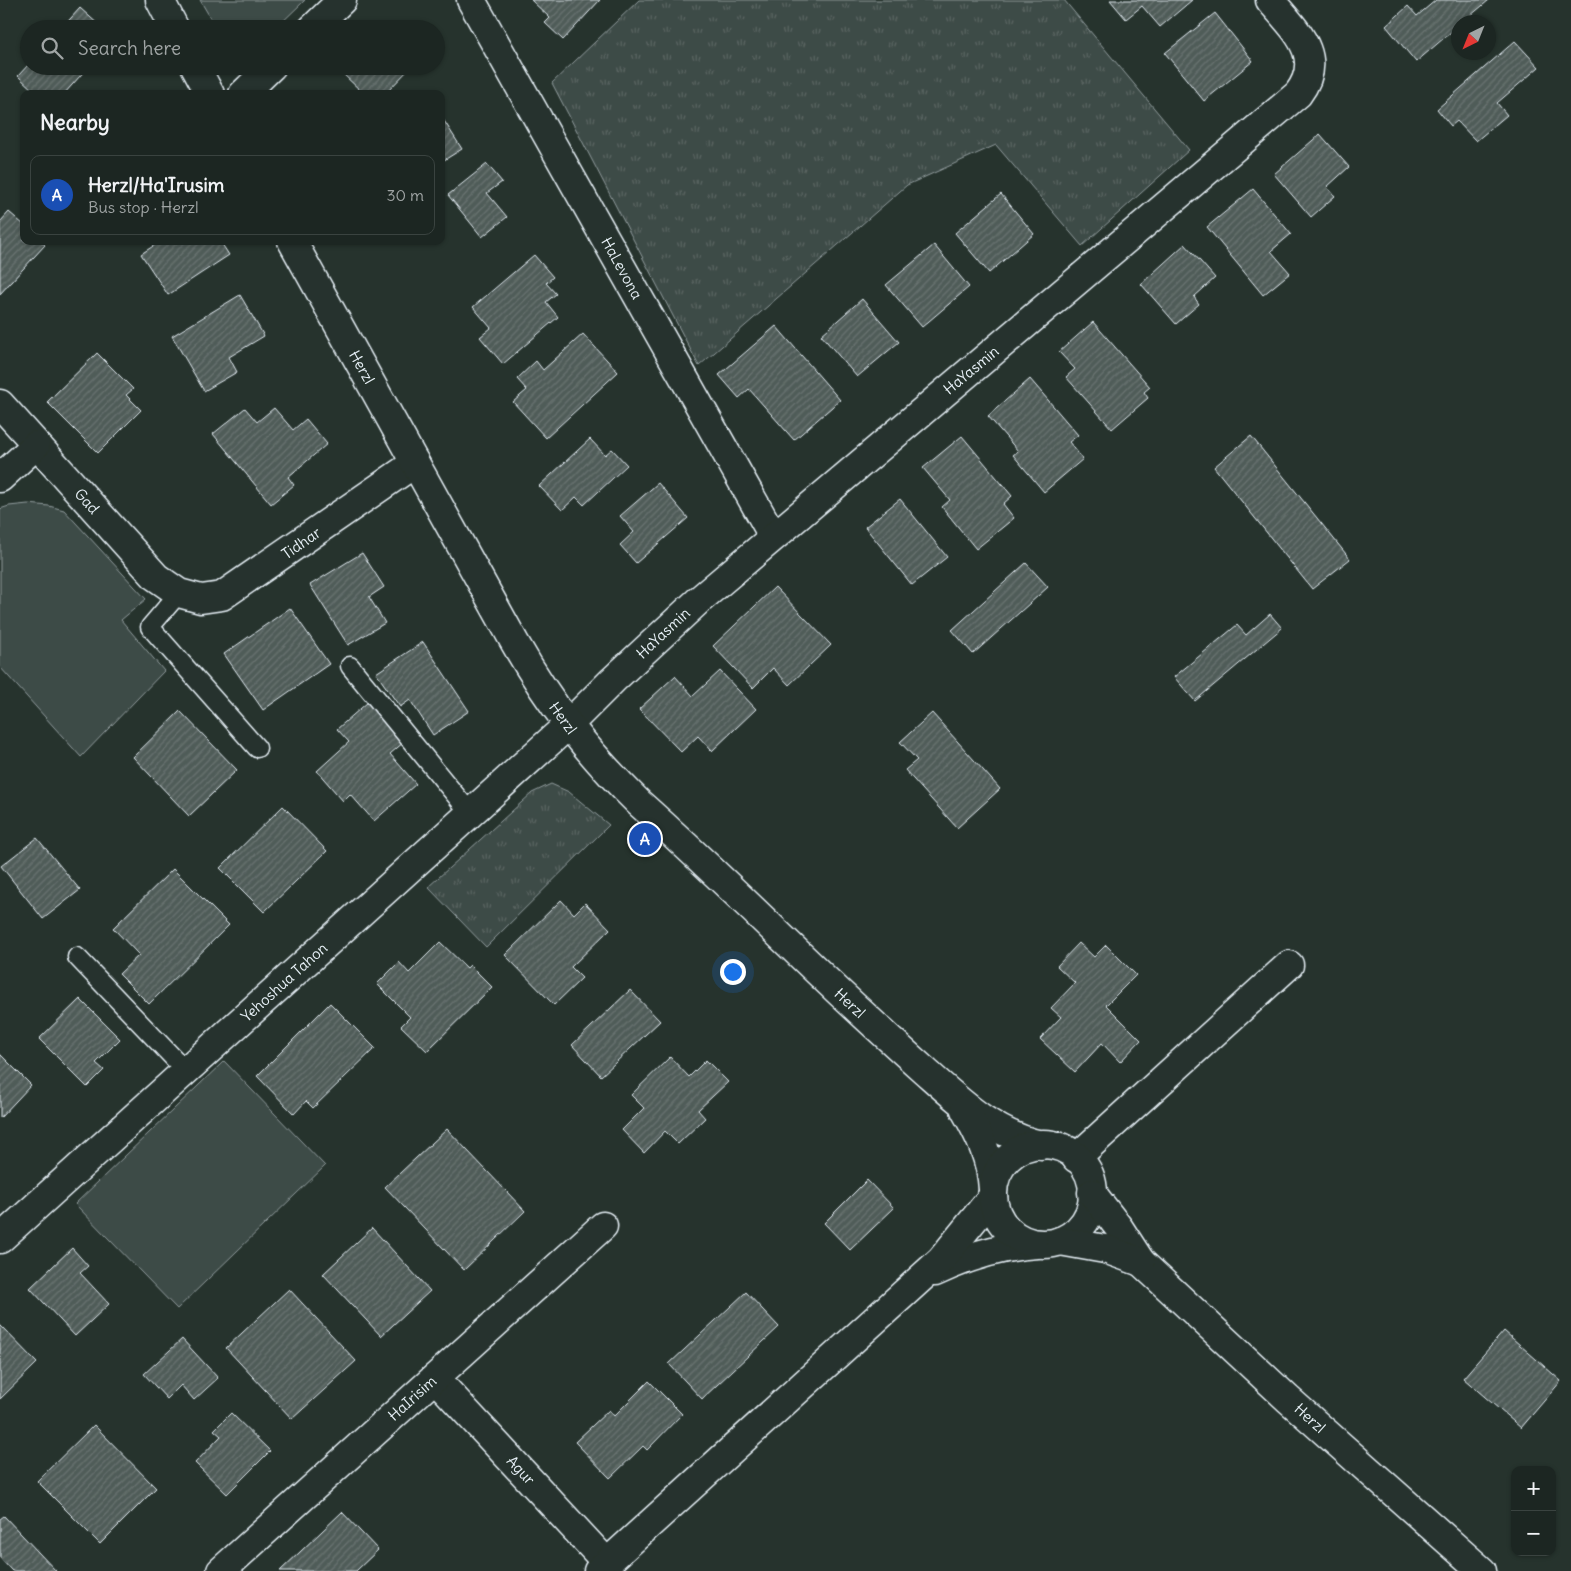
<!DOCTYPE html>
<html lang="en">
<head>
<meta charset="utf-8">
<style>
	body { margin:0; font-family:Delius,sans-serif; background:#252e2a; color:#f1f3f6 }
	.controls { position:absolute; right:15px; bottom:15px; display:grid; overflow:hidden; border-radius:10px; box-shadow:0 1px 4px #0004 }
	.controls button { width:45px; height:45px; display:grid; place-items:center; padding:0; border:0; border-bottom:1px solid #3a4340; background:#1c2622; color:#f1f3f6; font:25px sans-serif }
	.compass { position:absolute; left:1451px; top:15px; width:45px; height:45px; border-radius:50%; background:#1c2622; box-shadow:0 1px 4px #0004; rotate:223deg }
	.you { position:absolute; left:732px; top:971px; width:18px; height:18px; margin:-12px; border:4px solid #fff; border-radius:50%; background:#1a73e8; box-shadow:0 0 0 8px #1a73e833 }
	.badge { display:grid; place-items:center; width:32px; height:32px; border-radius:50%; background:#bca0f2; color:#fff; font-size:16px; font-weight:700 }
	.pin { position:absolute; translate:-50% -50%; border:2px solid #fff; box-shadow:0 1px 5px #0006 }
	.list { margin:0; padding:0; list-style:none }
	h2 { display:flex; justify-content:space-between; align-items:center; height:65px; margin:0; padding:0 20px; font-size:21px }
	h2 small { font-size:16px; font-weight:400; color:#a0a5a5 }
	.list li { display:grid; grid-template-columns:32px 1fr auto; gap:15px; align-items:center; box-sizing:border-box; height:80px; margin:0 10px 10px; padding:0 10px; border:1px solid #3a4340; border-radius:10px }
	.list b { display:block; font-size:19px; white-space:nowrap }
	.list p { margin:0; font-size:16px; white-space:nowrap; color:#a0a5a5 }
	.list em { font-size:16px; font-style:normal; color:#a0a5a5 }
	.icon { flex:none; width:28px; height:28px; fill:none; stroke:currentColor; stroke-width:2; stroke-linecap:round; stroke-linejoin:round }
	.map { position:relative; flex:none; width:1571px; height:1571px; overflow:hidden }
	.search { position:absolute; background:#1c2622; box-shadow:0 1px 4px #0004; left:20px; top:20px; width:425px; height:55px; display:flex; align-items:center; gap:12px; box-sizing:border-box; padding:0 18px; border-radius:28px; color:#a0a5a5; font-size:19px }
	.panel { position:absolute; background:#1c2622; box-shadow:0 1px 4px #0004; left:20px; top:90px; width:425px; height:155px; border-radius:10px }
	.map>svg:first-child { display:block }
	.grass { fill:#3e4b47; stroke:#939ea0 }
	.park { fill:url(#park-tufts); stroke:#939ea0 }
	.building { fill:url(#building-hatch); stroke:#e8f1f8 }
	.lines { fill:none; stroke-linecap:round; stroke-linejoin:round }
	.service-casing { stroke:#e8f1f8; stroke-width:21 }
	.minor-casing { stroke:#e8f1f8; stroke-width:31 }
	.tertiary-casing { stroke:#e8f1f8; stroke-width:31 }
	.service { stroke:#26332d; stroke-width:18 }
	.minor { stroke:#26332d; stroke-width:28 }
	.tertiary { stroke:#26332d; stroke-width:28 }
	.labels { text-anchor:middle; dominant-baseline:central; stroke-width:4.5; stroke-linejoin:round; paint-order:stroke }
	.street-label { font-size:15px; fill:#e8f1f8; stroke:#26332d }
</style>
</head>
<body>
<div class="map">
<svg width="1571" height="1571" viewBox="0 0 1571 1571">
	<defs>
		<pattern id="park-tufts" width="24" height="20" patternUnits="userSpaceOnUse" patternTransform="scale(1.25)"><rect width="24" height="20" fill="#3e4b47"/><path d="M3 7l-1-3M5 7V3M7 7l1-3M15 17l-1-3M17 17v-4M19 17l1-3" fill="none" stroke="#5a6562"/></pattern>
		<pattern id="building-hatch" width="6" height="6" patternUnits="userSpaceOnUse" patternTransform="scale(1.25)"><rect width="6" height="6" fill="#505c59"/><path d="M-1 1l2-2M0 6l6-6M5 7l2-2" fill="none" stroke="#697472"/></pattern>
	</defs>
	<rect width="100%" height="100%" fill="#26332d"/>
	<filter id="ink" filterUnits="userSpaceOnUse"><feTurbulence type="fractalNoise" baseFrequency=".02" numOctaves="2"/><feDisplacementMap in="SourceGraphic" scale="10" xChannelSelector="R" yChannelSelector="G"/><feConvolveMatrix kernelMatrix="1 2 1 2 8 2 1 2 1" color-interpolation-filters="sRGB"/></filter>
	<g filter="url(#ink)">
		<g class="grass">
			<path d="M200,0H305L275,29H217Z"/>
			<path d="M28,504L49,506L64,510L146,599L121,620L164,671L81,757L0,667V509L9,506Z"/>
			<path d="M224,1061L325,1166L177,1309L75,1204Z"/>
		</g>
		<g class="park">
			<path d="M639,0H1064L1189,150L1082,246L996,145L907,185L699,366L552,83Z"/>
			<path d="M551,784L569,792L609,825L486,947L428,887L532,793Z"/>
		</g>
		<g class="building">
			<path d="M531,0H600L563,40L545,23L550,18Z"/>
			<path d="M1110,0H1192L1160,27L1142,6L1126,19Z"/>
			<path d="M1436,0H1489L1463,22H1458V26L1416,62L1386,26L1408,6L1417,16Z"/>
			<path d="M80,8L100,26L98,29H61Z"/>
			<path d="M1215,13L1253,61L1204,101L1165,53Z"/>
			<path d="M1515,41L1539,67L1497,103L1507,115L1476,141L1457,121L1451,126L1437,109Z"/>
			<path d="M29,64V66H89L64,94H37L18,76Z"/>
			<path d="M347,66H412L385,94H364L341,72Z"/>
			<path d="M441,116L462,149L441,162Z"/>
			<path d="M1320,134L1349,167L1327,187L1335,196L1311,217L1274,174Z"/>
			<path d="M487,164L502,182L487,193L507,217L482,237L448,195Z"/>
			<path d="M1253,189L1291,234L1271,251L1290,273L1263,295L1207,227Z"/>
			<path d="M1001,194L1034,234L989,273L955,233Z"/>
			<path d="M9,212L24,225V241H41L45,245L0,294V222Z"/>
			<path d="M161,241H220L229,255L168,295L141,254Z"/>
			<path d="M1185,244L1215,278L1194,297L1199,304L1176,324L1141,284Z"/>
			<path d="M934,245L969,287L922,327L886,285Z"/>
			<path d="M534,255L553,277L546,283L556,294L546,302L558,317L503,364L480,337L491,328L473,307Z"/>
			<path d="M240,295L264,336L229,357L237,372L204,391L172,336Z"/>
			<path d="M862,299L899,342L857,377L821,335Z"/>
			<path d="M1093,322L1150,387L1144,392L1148,398L1112,429L1066,377L1075,369L1059,352Z"/>
			<path d="M776,326L840,400L794,440L749,389L739,398L719,375Z"/>
			<path d="M583,334L618,372L546,438L513,402L527,390L517,379L536,361L543,370Z"/>
			<path d="M97,353L133,389L126,395L141,410L98,453L47,402Z"/>
			<path d="M1030,379L1078,435L1069,442L1083,459L1044,492L1013,455L1018,451L988,416Z"/>
			<path d="M245,408L257,422L274,408L293,430L306,419L327,444L288,477L294,485L271,504L213,434Z"/>
			<path d="M962,436L1012,496L1003,504L1014,518L976,549L942,507L950,500L923,468Z"/>
			<path d="M1251,436L1350,559L1312,589L1214,467Z"/>
			<path d="M590,439L605,455L612,449L627,465L584,505L576,497L562,510L539,486Z"/>
			<path d="M658,483L688,518L636,563L620,545L634,532L620,516Z"/>
			<path d="M900,499L947,557L912,585L865,527Z"/>
			<path d="M362,553L384,587L369,597L385,623L348,645L310,585Z"/>
			<path d="M1026,563L1048,587L973,654L952,630Z"/>
			<path d="M775,587L831,645L789,685L773,668L753,688L713,646Z"/>
			<path d="M290,608L329,664L263,710L224,654Z"/>
			<path d="M1270,614L1282,628L1195,701L1174,677L1237,625L1246,635Z"/>
			<path d="M423,642L469,711L433,735L410,700L400,707L376,673Z"/>
			<path d="M720,671L756,709L712,751L698,736L681,752L639,709L675,676L693,696Z"/>
			<path d="M368,702L404,742L390,754L416,784L374,821L350,794L343,801L317,771L349,742L337,729Z"/>
			<path d="M180,711L237,770L189,816L133,757Z"/>
			<path d="M932,713L1000,789L957,828L905,770L917,760L900,742Z"/>
			<path d="M283,806L327,851L264,912L220,868Z"/>
			<path d="M37,838L80,890L43,919L1,866Z"/>
			<path d="M173,869L229,925L149,1004L119,974L139,955L113,928Z"/>
			<path d="M561,900L574,914L585,903L610,929L571,967L582,978L554,1005L505,955Z"/>
			<path d="M440,942L467,968L470,965L492,987L427,1051L401,1026L410,1017L377,984L399,962L409,973Z"/>
			<path d="M1079,943L1094,957L1106,945L1136,975L1106,1005L1141,1040L1120,1062L1102,1043L1075,1072L1040,1039L1061,1017L1051,1008L1075,983L1057,966Z"/>
			<path d="M630,990L660,1021L601,1076L572,1045Z"/>
			<path d="M80,999L120,1039L96,1063L104,1070L87,1087L39,1039Z"/>
			<path d="M330,1003L375,1048L313,1108L306,1101L294,1114L257,1076Z"/>
			<path d="M0,1054L31,1085L0,1118Z"/>
			<path d="M670,1057L689,1077L706,1060L728,1082L698,1110L705,1118L678,1144L665,1131L644,1153L622,1130L644,1108L631,1095Z"/>
			<path d="M447,1129L525,1211L464,1270L385,1187Z"/>
			<path d="M867,1180L894,1208L850,1250L824,1223Z"/>
			<path d="M372,1228L430,1291L381,1336L323,1274Z"/>
			<path d="M72,1248L88,1266L80,1273L109,1304L75,1336L30,1288Z"/>
			<path d="M289,1289L356,1361L292,1419L226,1348Z"/>
			<path d="M746,1292L779,1327L702,1399L669,1364Z"/>
			<path d="M0,1325L37,1363L0,1399Z"/>
			<path d="M1504,1331L1561,1381L1521,1428L1463,1378Z"/>
			<path d="M182,1339L218,1378L194,1400L181,1385L167,1399L144,1374Z"/>
			<path d="M649,1381L682,1414L647,1450L643,1446L610,1478L575,1442L609,1410L614,1416Z"/>
			<path d="M231,1413L270,1451L227,1494L195,1463L221,1436L214,1430Z"/>
			<path d="M94,1425L156,1488L100,1544L37,1481Z"/>
			<path d="M342,1512L378,1550L356,1571H280Z"/>
			<path d="M4,1516L56,1571H12L0,1558V1519Z"/>
		</g>
		<g class="lines">
			<g class="service-casing">
				<g id="service">
					<path d="M179,593L150,627L257,748"/>
					<path d="M350,666L471,814"/>
					<path d="M77,957L186,1071"/>
				</g>
			</g>
			<g class="minor-casing">
				<g id="minor">
					<path d="M471,0L773,536"/>
					<path d="M312,29L342,0"/>
					<path d="M243,94L272,66"/>
					<path d="M0,404L156,577L179,593L201,599L222,596L415,463"/>
					<path d="M0,478L36,445"/>
					<path d="M1076,1158L1289,965"/>
					<path d="M0,1239L568,725L613,680L698,601L1298,94C1327,56 1294,29 1270,0"/>
					<path d="M935,1272C967,1257 1001,1246 1037,1244"/>
					<path d="M435,1378L607,1563"/>
					<path d="M221,1571L603,1226"/>
					<path d="M598,1571L941,1260L993,1196"/>
				</g>
			</g>
			<g class="tertiary-casing">
				<g id="tertiary">
					<path d="M160,0L175,29"/>
					<path d="M195,66L210,94"/>
					<path d="M292,241L515,643C551,706 587,752 639,803C708,864 773,930 840,993C868,1019 896,1045 924,1070C960,1102 993,1134 1041,1145"/>
					<path d="M965,1110C980,1136 991,1159 993,1189"/>
					<circle cx="1043" cy="1194" r="50"/>
					<path d="M1092,1193L1119,1228L1141,1262L1288,1399L1482,1571"/>
					<path d="M1060,1241L1105,1249L1141,1262"/>
				</g>
			</g>
			<use href="#service" class="service"/>
			<use href="#minor" class="minor"/>
			<use href="#tertiary" class="tertiary"/>
		</g>
	</g>
	<g class="labels">
		<g class="street-label">
			<text transform="translate(622 268) rotate(61)">HaLevona</text>
			<text transform="translate(362 367) rotate(61)">Herzl</text>
			<text transform="translate(971 370) rotate(-40)">HaYasmin</text>
			<text transform="translate(87 501) rotate(48)">Gad</text>
			<text transform="translate(301 543) rotate(-35)">Tidhar</text>
			<text transform="translate(663 633) rotate(-43)">HaYasmin</text>
			<text transform="translate(563 718) rotate(54)">Herzl</text>
			<text transform="translate(284 982) rotate(-42)">Yehoshua Tahon</text>
			<text transform="translate(850 1003) rotate(43)">Herzl</text>
			<text transform="translate(412 1398) rotate(-42)">HaIrisim</text>
			<text transform="translate(1310 1418) rotate(42)">Herzl</text>
			<text transform="translate(521 1470) rotate(47)">Agur</text>
		</g>
	</g>
</svg>
<div class="controls">
<button>+</button>
<button>−</button>
</div>
<svg class="compass" viewBox="-18 -18 36 36"><path d="M0-13l5 13h-10z" fill="#e53935"/><path d="M0 13l5-13h-10z" fill="#a0a5a5"/></svg>
<div class="you"></div>
<div class="pin badge" style="left:645px;top:839px;background:#1a4fb4">A</div>
<div class="search"><svg class="icon" aria-label="search" viewBox="0 0 24 24"><circle cx="10" cy="10" r="6"/><path d="M15 15l6 6"/></svg>Search here</div>
<section class="panel">
<h2>Nearby<small></small></h2>
<ul class="list">
<li><span class="badge" style="background:#1a4fb4">A</span><div><b>Herzl/Ha'Irusim</b><p>Bus stop · Herzl</p></div><em>30 m</em></li>
</ul>
</section>
</div>
</body>
</html>
